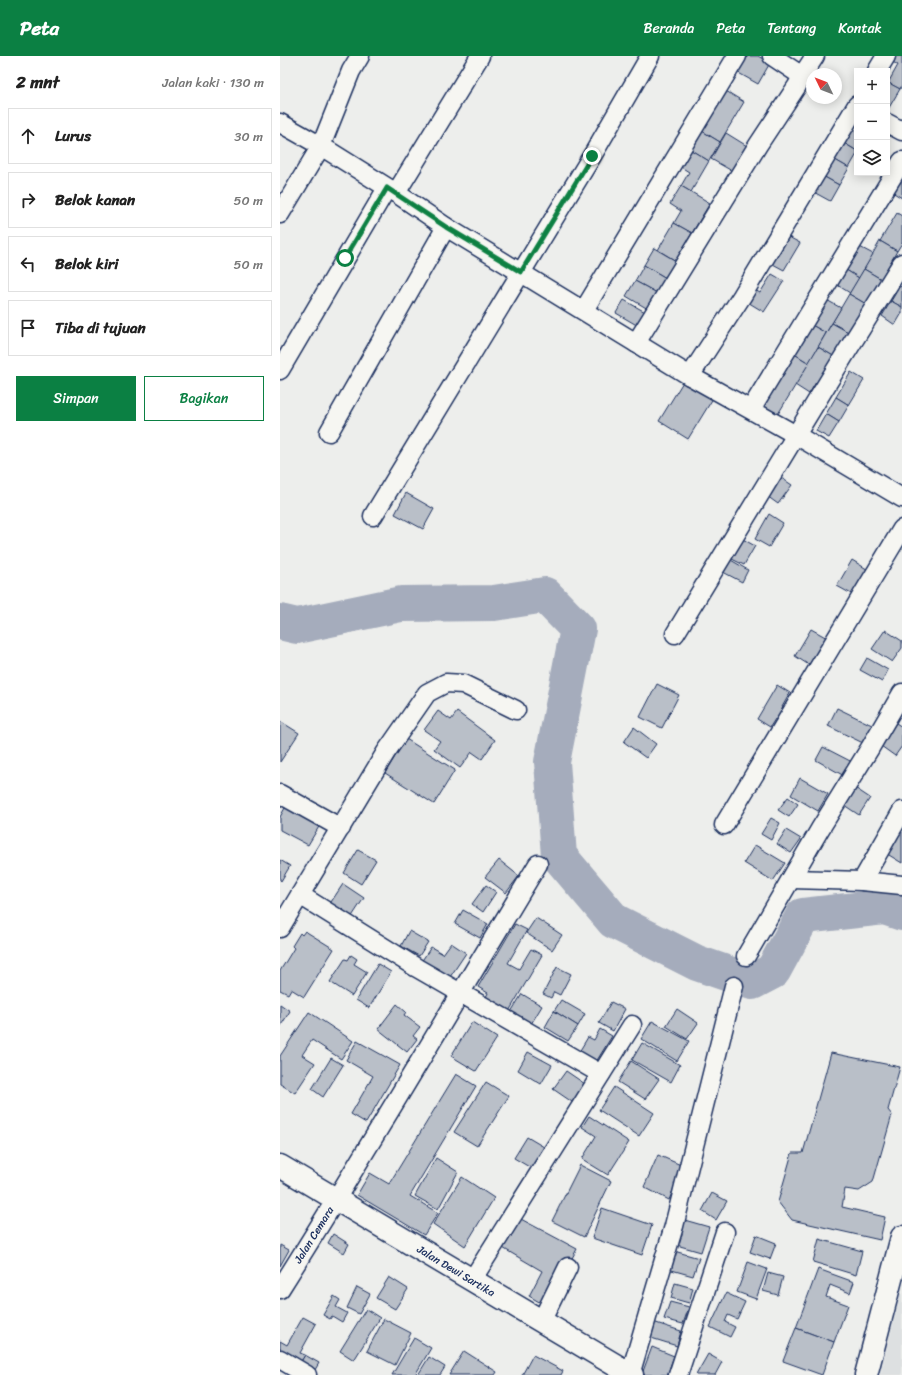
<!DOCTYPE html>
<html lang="id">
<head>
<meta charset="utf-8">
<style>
	body { margin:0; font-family:Sriracha,sans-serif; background:#f2f2f2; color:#222 }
	.controls { position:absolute; right:12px; top:12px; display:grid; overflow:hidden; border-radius:0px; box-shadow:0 2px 10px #0003 }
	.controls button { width:36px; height:36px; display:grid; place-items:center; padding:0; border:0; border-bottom:1px solid #e0e0e0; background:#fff; color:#222; font:20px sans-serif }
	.compass { position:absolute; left:526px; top:12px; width:36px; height:36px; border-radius:50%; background:#fff; box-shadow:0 2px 10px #0003; rotate:313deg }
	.stop { position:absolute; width:12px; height:12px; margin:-9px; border:3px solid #0b8043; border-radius:50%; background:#fff }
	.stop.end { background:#0b8043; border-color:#fff; box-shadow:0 1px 4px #0008 }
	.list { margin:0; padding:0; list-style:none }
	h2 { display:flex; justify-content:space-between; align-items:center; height:52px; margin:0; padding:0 16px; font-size:17px }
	h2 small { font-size:13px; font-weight:400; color:#767676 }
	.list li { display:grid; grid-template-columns:26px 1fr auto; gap:12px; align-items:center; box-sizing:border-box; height:56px; margin:0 8px 8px; padding:0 8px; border:1px solid #e0e0e0; border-radius:0px }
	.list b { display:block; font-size:15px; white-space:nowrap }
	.list em { font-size:13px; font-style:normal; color:#767676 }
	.actions { display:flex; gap:8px; padding:12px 16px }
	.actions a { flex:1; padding:9px 0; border:1px solid #0b8043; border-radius:0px; text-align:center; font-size:14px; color:#0b8043 }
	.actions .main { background:#0b8043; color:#fff }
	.icon { flex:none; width:22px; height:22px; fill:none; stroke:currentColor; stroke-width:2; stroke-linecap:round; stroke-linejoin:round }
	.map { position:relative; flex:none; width:622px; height:1319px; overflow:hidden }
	header { display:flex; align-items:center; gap:24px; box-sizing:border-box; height:56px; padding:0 20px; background:#0b8043; color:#fff }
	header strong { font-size:19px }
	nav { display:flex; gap:22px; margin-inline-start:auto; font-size:14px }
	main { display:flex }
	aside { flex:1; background:#fff }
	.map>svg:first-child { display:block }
	.built { fill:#dde0e1 }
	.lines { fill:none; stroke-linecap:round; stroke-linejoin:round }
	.river { stroke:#a5acbc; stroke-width:36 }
	.building { fill:#b9bfc8; stroke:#1b2f5e }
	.minor-casing { stroke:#1b2f5e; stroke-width:21 }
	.secondary-casing { stroke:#1b2f5e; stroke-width:25 }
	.minor { stroke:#f6f6f2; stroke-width:18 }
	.secondary { stroke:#f6f6f2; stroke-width:22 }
	.route { stroke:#0b8043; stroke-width:5 }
	.labels { text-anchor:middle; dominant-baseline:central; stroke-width:3.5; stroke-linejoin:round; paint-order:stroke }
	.street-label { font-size:11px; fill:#1b2f5e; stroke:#f6f6f2 }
</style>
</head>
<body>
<header>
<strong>Peta</strong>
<nav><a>Beranda</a><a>Peta</a><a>Tentang</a><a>Kontak</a></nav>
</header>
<main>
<aside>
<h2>2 mnt<small>Jalan kaki · 130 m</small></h2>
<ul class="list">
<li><svg class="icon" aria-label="ahead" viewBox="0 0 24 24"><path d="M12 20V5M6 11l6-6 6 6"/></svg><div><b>Lurus</b></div><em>30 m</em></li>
<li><svg class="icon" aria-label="right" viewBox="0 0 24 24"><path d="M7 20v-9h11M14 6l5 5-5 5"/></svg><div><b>Belok kanan</b></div><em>50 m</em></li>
<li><svg class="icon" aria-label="left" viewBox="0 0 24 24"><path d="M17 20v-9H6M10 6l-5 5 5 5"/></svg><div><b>Belok kiri</b></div><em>50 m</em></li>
<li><svg class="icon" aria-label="arrive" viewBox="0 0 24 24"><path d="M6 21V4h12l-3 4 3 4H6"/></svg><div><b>Tiba di tujuan</b></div></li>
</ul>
<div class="actions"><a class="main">Simpan</a><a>Bagikan</a></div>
</aside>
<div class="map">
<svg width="622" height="1319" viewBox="0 0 622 1319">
	<rect width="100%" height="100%" fill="#edeeec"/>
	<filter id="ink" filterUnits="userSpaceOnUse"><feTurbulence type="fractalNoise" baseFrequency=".025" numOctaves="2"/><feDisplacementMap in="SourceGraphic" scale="8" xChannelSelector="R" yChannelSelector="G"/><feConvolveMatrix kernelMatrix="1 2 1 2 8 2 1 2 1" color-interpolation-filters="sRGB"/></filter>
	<g filter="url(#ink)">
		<path class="built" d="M622,1231V1319H600Z"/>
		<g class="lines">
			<path class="river" d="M0,566L17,570L121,548L214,547L265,539L298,573L272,706L279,800L334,865L417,907L472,926L493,915L523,860L604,851L622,857"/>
		</g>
		<g class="building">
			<path d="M464,0H478L490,7L478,28L455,15Z"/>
			<path d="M609,0H622V29L620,33L608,27L618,9L607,3Z"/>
			<path d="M607,26L620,33L607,55Z"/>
			<path d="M441,32L464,46L440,86L417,72Z"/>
			<path d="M568,69L577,75V95L559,84Z"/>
			<path d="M417,72L440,86L429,105L406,91Z"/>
			<path d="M446,77L467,90L452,115L431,103Z"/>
			<path d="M559,84L577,95V98L569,112L550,101Z"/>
			<path d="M406,91L429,105L411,136L401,130L409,116L396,108Z"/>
			<path d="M550,101L569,112L559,129L539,118Z"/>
			<path d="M622,107V142L607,133Z"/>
			<path d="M539,118L559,129L550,145L530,134Z"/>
			<path d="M401,130L430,147L412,177L394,167L401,155L390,148Z"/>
			<path d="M617,157L622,160V187L617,195L600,185Z"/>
			<path d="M394,167L412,177L396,205L378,194Z"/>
			<path d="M503,178L520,187L504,214L491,207Z"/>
			<path d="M600,185L617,195L601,223L584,213Z"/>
			<path d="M576,189L593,198L579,222L563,212Z"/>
			<path d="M374,192L396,205L386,222L364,209Z"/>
			<path d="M364,209L386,222L377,237L355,225Z"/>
			<path d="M563,212L579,222L570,237L554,227Z"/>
			<path d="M584,213L601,223L586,248L569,238Z"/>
			<path d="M492,218L504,225L484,256L466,245L473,233L480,237Z"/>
			<path d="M355,225L377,237L368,253L346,240Z"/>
			<path d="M620,230L622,231V251L611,245Z"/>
			<path d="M569,238L586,248L570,277L552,267Z"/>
			<path d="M543,242L561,252L546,277L528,267Z"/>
			<path d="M344,244L367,257L360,271L336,257Z"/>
			<path d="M611,245L622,251V257L615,269L602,260Z"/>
			<path d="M528,267L546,277L529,307L511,296Z"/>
			<path d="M552,267L570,277L555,301L538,291Z"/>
			<path d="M538,291L555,301L539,328L536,326L529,338L515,329Z"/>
			<path d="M511,296L529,307L498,358L480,348Z"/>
			<path d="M571,316L584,324L569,349L556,341Z"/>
			<path d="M406,321L435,339L408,383L379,365Z"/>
			<path d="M556,341L569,349L559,366L546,358Z"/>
			<path d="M546,358L559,366L549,382L536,375Z"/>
			<path d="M500,421L512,429L498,448L487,440Z"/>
			<path d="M126,437L154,453L143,473L115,458Z"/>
			<path d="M489,458L503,467L489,491L475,483Z"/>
			<path d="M461,482L475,490L464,509L450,502Z"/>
			<path d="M449,503L468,514L462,526L443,516Z"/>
			<path d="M572,504L590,515L575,540L557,530Z"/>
			<path d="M531,573L549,583L532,611L515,600Z"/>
			<path d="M605,574L622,585V592L612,606L592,593Z"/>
			<path d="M587,602L608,614L602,626L580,614Z"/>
			<path d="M377,628L399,639L382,672L360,661Z"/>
			<path d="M497,629L510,637L502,651L510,656L502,668L495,663L490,671L477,663Z"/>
			<path d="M557,652L594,670L585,688L548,670Z"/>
			<path d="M158,655L171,664L177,656L215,684L202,703L192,696L180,712L154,693L160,685L144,674Z"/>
			<path d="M0,665L19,677L0,706Z"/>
			<path d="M616,667L622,671V690L615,700L601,690Z"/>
			<path d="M354,671L376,688L366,702L344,686Z"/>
			<path d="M126,683L175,714L154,748L105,717Z"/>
			<path d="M543,691L574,707L566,721L536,704Z"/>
			<path d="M520,722L548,738L538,755L511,739Z"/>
			<path d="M575,732L590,742L579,759L564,749Z"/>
			<path d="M508,741L518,748L509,761L498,754Z"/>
			<path d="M6,750L40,769L28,789L0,774V761Z"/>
			<path d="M491,762L500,767L491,784L481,778Z"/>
			<path d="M506,774L521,783L511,797L497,788Z"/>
			<path d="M618,774L622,776V807L604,796Z"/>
			<path d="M475,789L505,807L493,825L464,807Z"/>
			<path d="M78,794L96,804L81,828L64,817Z"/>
			<path d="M0,804L10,810L1,825L0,824Z"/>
			<path d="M219,804L239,820L226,837L205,821Z"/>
			<path d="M63,828L84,842L69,865L47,852Z"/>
			<path d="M206,829L216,836L203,856L192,848Z"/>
			<path d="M183,854L208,868L200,882L175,868Z"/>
			<path d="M256,862L282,879L272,894L246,877Z"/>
			<path d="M235,868L247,874L228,907L239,913L251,893L262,899L228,957L205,943L208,937L198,931Z"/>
			<path d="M25,875L54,893L24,941L11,933L8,938L0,934V915L14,892L12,890L20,877L22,879Z"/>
			<path d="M129,875L148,886L139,900L121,890Z"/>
			<path d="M171,887L186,897L168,924L141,906L151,891L163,898Z"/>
			<path d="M71,899L77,903L74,908L87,916L72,940L50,926L65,903L68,904Z"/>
			<path d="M98,908L111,916L89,952L76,944Z"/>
			<path d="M277,911L291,918L280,939L274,936L271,942L263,938Z"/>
			<path d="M242,938L262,950L251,968L231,956Z"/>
			<path d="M281,944L305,958L298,970L274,955Z"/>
			<path d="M331,946L345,953L333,975L319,967Z"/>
			<path d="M0,948L10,955L0,971Z"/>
			<path d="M117,948L126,956L124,959L140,971L133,980L137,983L127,996L98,973Z"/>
			<path d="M397,953L418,967L407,983L386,970Z"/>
			<path d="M274,955L298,970L288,985L265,971Z"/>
			<path d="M29,956L73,985L61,1003L32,984L22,999L35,1007L15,1037L0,1028V1000Z"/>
			<path d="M372,965L409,985L397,1005L361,983Z"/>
			<path d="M192,966L217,982L196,1015L171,1000Z"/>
			<path d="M320,973L332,980L316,1006L299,996L308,981L314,984Z"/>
			<path d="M77,985L120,1009L86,1067L71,1058L93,1020L66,1004Z"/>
			<path d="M362,987L400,1009L391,1026L352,1004Z"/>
			<path d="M248,996L272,1009L261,1028L238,1014Z"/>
			<path d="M551,997L620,1011L608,1054L612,1059L593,1126L579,1135L565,1133L562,1151L605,1161L600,1184L512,1164L498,1146L512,1097H523Z"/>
			<path d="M51,1002L63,1009L43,1041L32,1033Z"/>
			<path d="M351,1005L379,1023L365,1043L338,1026Z"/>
			<path d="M286,1015L308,1030L295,1048L273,1033Z"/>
			<path d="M176,1018L196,1030L130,1140L158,1157L144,1179L77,1139L90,1117L109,1128Z"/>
			<path d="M206,1026L229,1040L197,1090L174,1076Z"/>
			<path d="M334,1031L374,1057L359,1080L319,1054Z"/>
			<path d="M309,1060L349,1086L328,1119L302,1103L316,1080L302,1071Z"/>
			<path d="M247,1081L269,1094L256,1115L234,1102Z"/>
			<path d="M378,1099L403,1110L389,1144L364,1131Z"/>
			<path d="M156,1102L178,1116L158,1153L135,1140Z"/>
			<path d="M300,1109L331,1125L304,1181L272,1165Z"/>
			<path d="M182,1121L214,1142L185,1190L153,1168Z"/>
			<path d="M432,1137L447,1145L436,1164L422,1155Z"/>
			<path d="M322,1152L372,1169L362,1199L312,1182Z"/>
			<path d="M239,1162L297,1193L266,1250L249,1240L262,1215L221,1191Z"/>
			<path d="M401,1163L429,1171L421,1196L393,1188Z"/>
			<path d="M53,1178L69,1188L64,1197L48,1187Z"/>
			<path d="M476,1179L496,1187L490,1203L470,1196Z"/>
			<path d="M539,1183L582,1195L576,1219L533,1206Z"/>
			<path d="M0,1189L9,1194L0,1210Z"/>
			<path d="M394,1195L419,1202L413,1220L388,1213Z"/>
			<path d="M468,1206L487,1213L476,1243L457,1236Z"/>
			<path d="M538,1213L574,1226L570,1237L550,1229L546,1241L568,1249L554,1286L516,1272Z"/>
			<path d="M488,1217L503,1221L498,1239L483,1235Z"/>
			<path d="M109,1221L128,1233L115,1253L96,1242Z"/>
			<path d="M395,1227L413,1232L409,1247L391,1242Z"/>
			<path d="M77,1231L90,1238L79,1258L67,1252Z"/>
			<path d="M446,1237L465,1246L457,1263L448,1259L445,1266L455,1271L450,1281L430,1271Z"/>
			<path d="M54,1240L60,1244L56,1251L67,1257L62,1266L52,1260L50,1263L43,1259Z"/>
			<path d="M390,1246L409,1251L403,1268L384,1263Z"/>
			<path d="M86,1253L100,1262L74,1304L60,1295Z"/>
			<path d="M23,1261L36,1268L20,1297L25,1299L17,1312L0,1302V1285L7,1289Z"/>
			<path d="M104,1263L131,1277L115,1309L87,1295Z"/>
			<path d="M373,1266L401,1275L397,1290L368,1281Z"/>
			<path d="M516,1272L554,1286L542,1319L503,1305Z"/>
			<path d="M134,1282L151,1292L135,1319H112Z"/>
			<path d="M372,1291L394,1300L387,1319H366L362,1318Z"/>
			<path d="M184,1295L217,1316L215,1319H169Z"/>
			<path d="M428,1298L442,1306L435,1319H416Z"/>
			<path d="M25,1299L39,1307L32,1319L17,1312Z"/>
			<path d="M253,1299L283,1315L281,1319H242Z"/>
			<path d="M149,1301L165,1311L160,1319H138Z"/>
		</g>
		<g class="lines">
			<g class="minor-casing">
				<g id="minor">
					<path d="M597,15L606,0"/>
					<path d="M522,20L535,0"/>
					<path d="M0,67L41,90L116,137L166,171L356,287L410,320L516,379L622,442"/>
					<path d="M607,67L622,75"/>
					<path d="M116,137L200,0"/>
					<path d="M0,158L41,90L71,15L80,0"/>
					<path d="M304,254L457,0"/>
					<path d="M356,287L478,89L517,30L522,20L492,0"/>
					<path d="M0,314L107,132"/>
					<path d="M410,320L462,240L577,49"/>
					<path d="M471,353L622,105"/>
					<path d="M49,376L166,171"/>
					<path d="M93,460L312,100L370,0"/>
					<path d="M395,578L564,300L622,207"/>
					<path d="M0,738L61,772"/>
					<path d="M444,769L622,473"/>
					<path d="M512,823L582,825L622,829"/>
					<path d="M582,825L622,755"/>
					<path d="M20,839L137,912L321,1018"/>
					<path d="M0,872L106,696L147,637L166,627L183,628L236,654"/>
					<path d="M466,900L540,773L590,692L622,637"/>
					<path d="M192,1224L352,969"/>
					<path d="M0,1233C89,1093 172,950 258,808"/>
					<path d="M261,1266L288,1211"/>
					<path d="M0,1303L27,1319"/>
					<path d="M350,1319L394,1170L454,930"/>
					<path d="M398,1319L445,1176"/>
				</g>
			</g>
			<g class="secondary-casing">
				<g id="secondary">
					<path d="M0,1110L352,1319"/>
					<path d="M586,1319L622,1181"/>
				</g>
			</g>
			<use href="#minor" class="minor"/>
			<use href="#secondary" class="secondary"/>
		</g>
	</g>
	<g class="lines" filter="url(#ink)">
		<path class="route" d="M65,202L107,132L166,171L241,216L312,100"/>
	</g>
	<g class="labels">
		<g class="street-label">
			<text transform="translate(34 1179) rotate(-58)">Jalan Cemara</text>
			<text transform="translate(176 1215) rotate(31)">Jalan Dewi Sartika</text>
		</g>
	</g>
</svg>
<div class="controls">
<button>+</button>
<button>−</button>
<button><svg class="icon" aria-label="layers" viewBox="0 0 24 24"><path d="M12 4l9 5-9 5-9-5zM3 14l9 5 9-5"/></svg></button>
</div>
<svg class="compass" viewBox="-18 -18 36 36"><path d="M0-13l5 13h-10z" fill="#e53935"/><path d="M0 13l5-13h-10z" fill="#767676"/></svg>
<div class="stop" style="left:65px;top:202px"></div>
<div class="stop end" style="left:312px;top:100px"></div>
</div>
</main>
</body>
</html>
